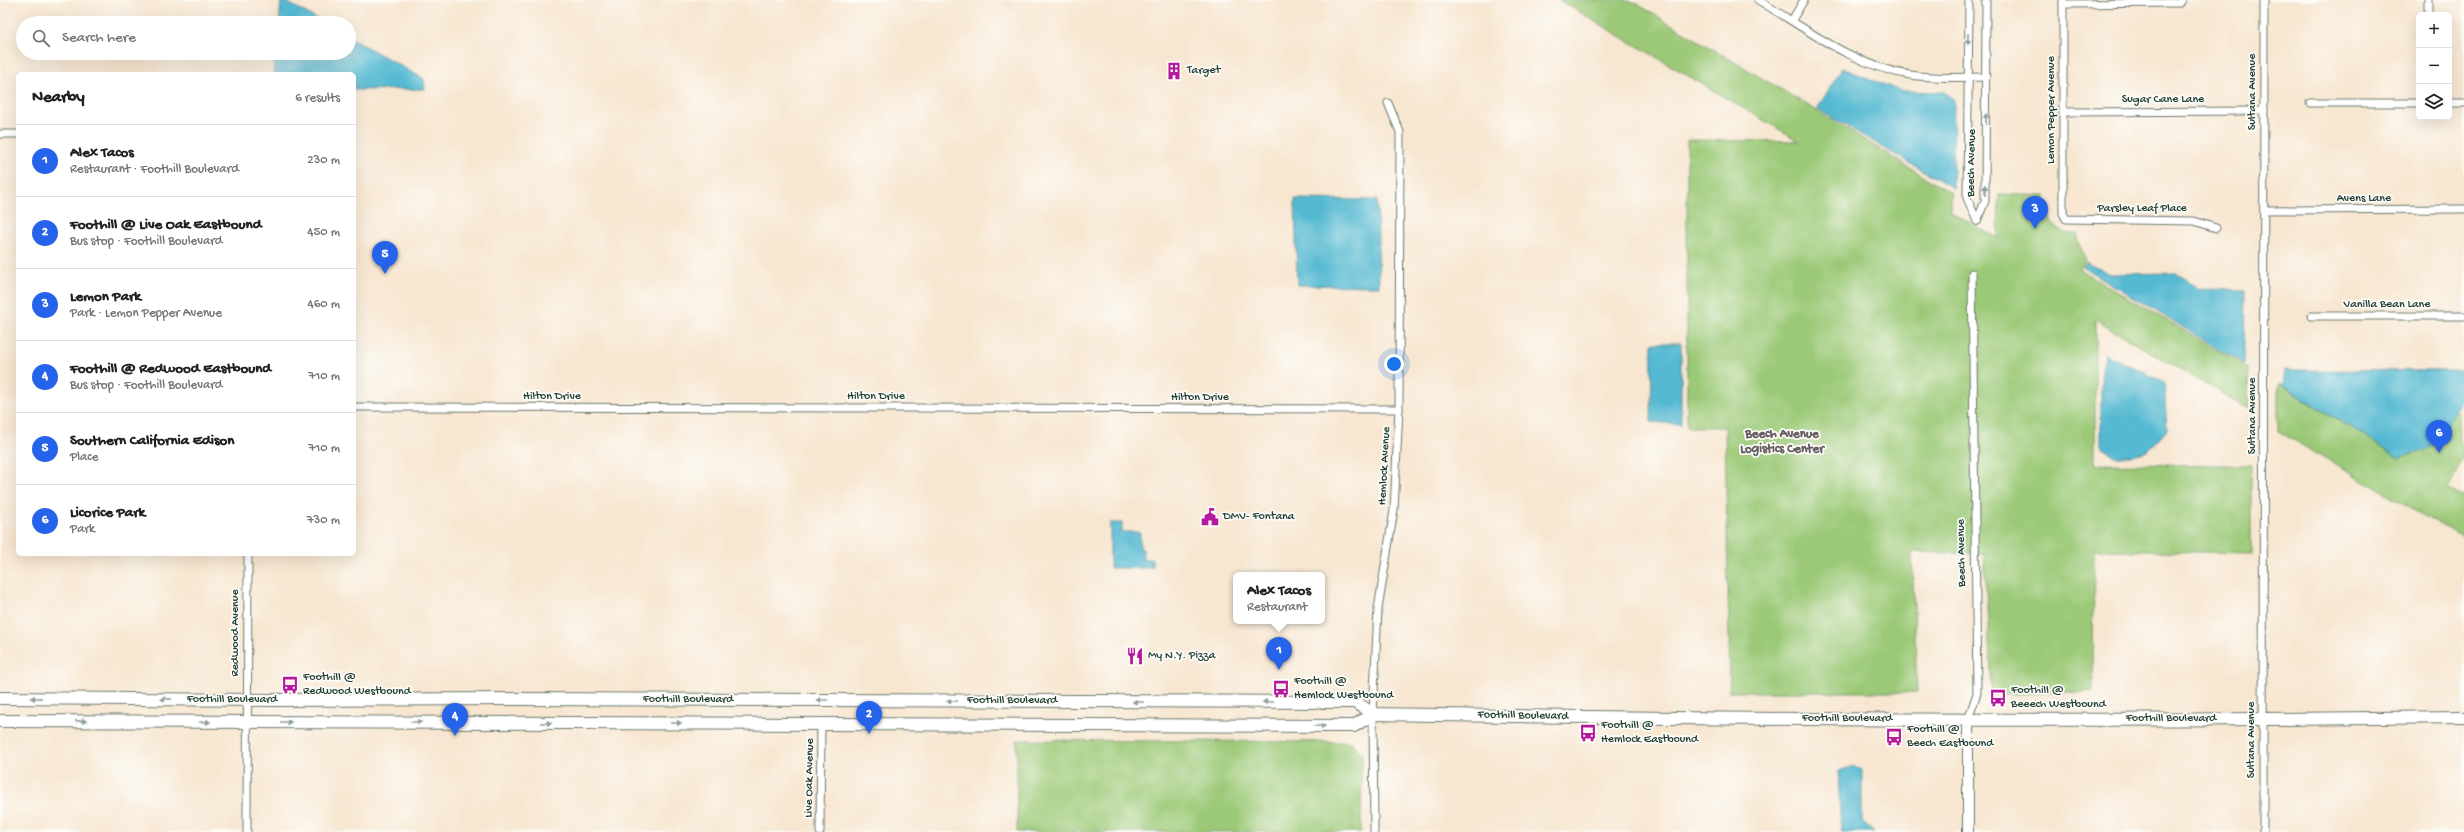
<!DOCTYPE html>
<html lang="en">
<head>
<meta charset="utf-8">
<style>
	body { margin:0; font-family:"Gochi Hand",sans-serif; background:#f2f2f2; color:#202124 }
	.controls { position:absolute; right:12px; top:12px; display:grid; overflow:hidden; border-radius:6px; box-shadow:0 4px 16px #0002 }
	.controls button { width:36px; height:36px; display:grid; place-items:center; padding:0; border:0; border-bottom:1px solid #e0e0e0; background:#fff; color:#202124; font:20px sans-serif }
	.you { position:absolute; left:1394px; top:364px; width:14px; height:14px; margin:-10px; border:3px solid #fff; border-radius:50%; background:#1a73e8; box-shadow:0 0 0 6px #1a73e833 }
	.badge { display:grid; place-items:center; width:26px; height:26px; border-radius:50%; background:#2563eb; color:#fff; font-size:13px; font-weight:700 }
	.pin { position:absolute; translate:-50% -33px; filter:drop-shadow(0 1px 2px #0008) }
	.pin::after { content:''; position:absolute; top:21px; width:14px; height:12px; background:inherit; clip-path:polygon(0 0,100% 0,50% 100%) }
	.popup { position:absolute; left:1233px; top:572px; width:92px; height:52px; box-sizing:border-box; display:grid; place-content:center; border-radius:6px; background:#fff; filter:drop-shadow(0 1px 3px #0005); font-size:13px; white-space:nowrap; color:#757577 }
	.popup b { font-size:15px; color:#202124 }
	.popup::after { content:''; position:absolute; left:50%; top:100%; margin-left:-8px; border:8px solid transparent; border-top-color:#fff }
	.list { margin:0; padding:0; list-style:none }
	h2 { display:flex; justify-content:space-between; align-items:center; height:52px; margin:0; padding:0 16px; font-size:17px }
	h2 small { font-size:13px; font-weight:400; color:#757577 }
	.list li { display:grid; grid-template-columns:26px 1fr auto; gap:12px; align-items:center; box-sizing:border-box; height:72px; padding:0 16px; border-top:1px solid #e0e0e0 }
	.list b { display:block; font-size:15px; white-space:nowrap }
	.list p { margin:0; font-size:13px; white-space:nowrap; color:#757577 }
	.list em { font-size:13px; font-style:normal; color:#757577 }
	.icon { flex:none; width:22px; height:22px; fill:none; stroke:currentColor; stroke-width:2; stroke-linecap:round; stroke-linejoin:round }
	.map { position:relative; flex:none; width:2464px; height:832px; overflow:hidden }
	.search { position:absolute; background:#fff; box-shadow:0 4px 16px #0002; left:16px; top:16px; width:340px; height:44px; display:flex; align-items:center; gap:10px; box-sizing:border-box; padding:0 14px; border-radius:22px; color:#757577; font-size:15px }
	.panel { position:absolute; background:#fff; box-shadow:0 4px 16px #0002; left:16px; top:72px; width:340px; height:484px; border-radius:6px }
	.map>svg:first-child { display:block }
	.green { fill:#9bc977; stroke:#5d8356 }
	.water { fill:#54b9d2; stroke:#3a7b83 }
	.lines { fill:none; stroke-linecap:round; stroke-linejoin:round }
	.minor-casing { stroke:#6b786b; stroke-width:9 }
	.secondary-casing { stroke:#6b786b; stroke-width:12 }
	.primary-casing { stroke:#6b786b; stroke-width:14 }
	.minor { stroke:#fff; stroke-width:7 }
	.secondary { stroke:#fff; stroke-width:10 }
	.primary { stroke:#fff; stroke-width:12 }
	.oneway { fill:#8f9e9a }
	.labels { text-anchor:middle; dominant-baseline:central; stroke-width:3.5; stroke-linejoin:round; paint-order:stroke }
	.poi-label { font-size:12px; fill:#1f3d34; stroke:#fdfcf7; text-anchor:start }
	.street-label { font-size:12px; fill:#1f3d34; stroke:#fdfcf7 }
	.neighbourhood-label { font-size:13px; font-weight:bold; fill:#675e64; stroke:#fdfcf7 }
</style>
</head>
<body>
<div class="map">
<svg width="2464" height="832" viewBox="0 0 2464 832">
	<rect width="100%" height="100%" fill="#fdfcf7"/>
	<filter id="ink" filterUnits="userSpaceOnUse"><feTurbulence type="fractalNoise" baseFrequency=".025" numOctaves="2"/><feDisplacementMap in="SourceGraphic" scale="8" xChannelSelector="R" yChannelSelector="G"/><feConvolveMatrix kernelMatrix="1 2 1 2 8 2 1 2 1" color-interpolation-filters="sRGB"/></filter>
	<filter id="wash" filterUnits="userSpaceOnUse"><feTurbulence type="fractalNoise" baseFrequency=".012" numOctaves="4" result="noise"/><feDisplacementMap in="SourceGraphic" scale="16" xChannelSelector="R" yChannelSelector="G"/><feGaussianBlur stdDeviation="0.9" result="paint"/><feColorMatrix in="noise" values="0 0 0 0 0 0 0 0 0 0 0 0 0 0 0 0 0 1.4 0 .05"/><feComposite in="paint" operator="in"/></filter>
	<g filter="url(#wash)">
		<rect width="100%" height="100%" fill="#f7e6d0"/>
		<g class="green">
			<path d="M1559,0H1630L1814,109L1951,193V212L1998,238L1999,194L2046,196C2045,216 2054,236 2077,234L2085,262L2079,269L2248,368L2249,409L2095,320V464L2251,465V553L2094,550L2093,691L1992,695L1984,554L1912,552L1917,692H1730L1725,427H1687V140L1799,141Z"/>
			<path d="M2280,384L2399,458L2449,432L2447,425L2454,411L2459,412L2460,440L2464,448V458L2448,488L2464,497V538L2278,431V385Z"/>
			<path d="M1017,740L1351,742L1362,753L1361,832H1017Z"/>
		</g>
		<g class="water">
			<path d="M281,0H283L324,23H279Z"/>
			<path d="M349,37L424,79L425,89L354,90V74H273L276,53H349Z"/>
			<path d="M1842,68L1901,91L1944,92L1954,99L1953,188L1817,109Z"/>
			<path d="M1295,199L1377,200L1379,286L1297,285Z"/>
			<path d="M2087,262L2110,274L2176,273L2199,289L2245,290L2244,364L2083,267Z"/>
			<path d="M1652,343H1681V424L1651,422Z"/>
			<path d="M2105,354L2164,382L2167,430L2148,451L2117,458L2101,445V377Z"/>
			<path d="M2285,370L2464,371V392L2447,425L2448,441L2399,458L2283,385Z"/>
			<path d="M1110,523H1122V532H1140V549H1143V559H1152V568H1110Z"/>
			<path d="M1855,766L1862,770V821L1874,832H1841L1838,771Z"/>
		</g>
	</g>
	<g filter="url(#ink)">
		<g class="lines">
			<g class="minor-casing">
				<g id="minor">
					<path d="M1758,0C1805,28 1854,66 1910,75C1934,79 1961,77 1986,77"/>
					<path d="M1969,0L1967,198L1977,221"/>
					<path d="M2063,0V213L2066,219L2194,221L2216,228"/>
					<path d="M2428,0V15"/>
					<path d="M2063,4L2180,3L2183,0"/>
					<path d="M1792,20L1804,0"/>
					<path d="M2310,103H2419"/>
					<path d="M2449,103H2464"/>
					<path d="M2063,112L2264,111"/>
					<path d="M0,134H18"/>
					<path d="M2264,210L2464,209"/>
					<path d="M1977,221L1985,201L1986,0"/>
					<path d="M2311,316H2464"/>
					<path d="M354,407L1399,409"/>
					<path d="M1968,720L1977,693L1972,273"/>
					<path d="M247,832L248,554"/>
					<path d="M820,832L821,724"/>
					<path d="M1374,832L1373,714L1378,609L1394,510L1399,409L1400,132L1388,103"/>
					<path d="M2263,832L2264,0"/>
				</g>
			</g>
			<g class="secondary-casing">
				<path id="secondary" d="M1968,720V832"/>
			</g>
			<g class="primary-casing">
				<g id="primary">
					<path d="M0,698L268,700L523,699L1355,702L1373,714C1737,720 2101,722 2464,717"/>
					<path d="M0,721L1354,726L1373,714"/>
				</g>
			</g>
			<use href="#minor" class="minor"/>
			<use href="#secondary" class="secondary"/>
			<use href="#primary" class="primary"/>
		</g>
		<defs><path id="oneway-solid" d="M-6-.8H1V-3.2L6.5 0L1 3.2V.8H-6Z"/></defs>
		<g class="oneway">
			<use href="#oneway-solid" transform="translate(1968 39) rotate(91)"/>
			<use href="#oneway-solid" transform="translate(1986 119) rotate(-90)"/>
			<use href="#oneway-solid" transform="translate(1985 190) rotate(-89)"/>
			<use href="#oneway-solid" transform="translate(36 698) rotate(-179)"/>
			<use href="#oneway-solid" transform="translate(166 699) rotate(-179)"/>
			<use href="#oneway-solid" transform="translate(822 700) rotate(-180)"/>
			<use href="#oneway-solid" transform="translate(952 701) rotate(-180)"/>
			<use href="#oneway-solid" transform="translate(1138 702) rotate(-180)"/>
			<use href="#oneway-solid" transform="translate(1268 702) rotate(-180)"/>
			<use href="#oneway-solid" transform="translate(81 721) rotate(1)"/>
			<use href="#oneway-solid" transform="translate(205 722)"/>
			<use href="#oneway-solid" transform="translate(286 722)"/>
			<use href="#oneway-solid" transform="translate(416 722)"/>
			<use href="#oneway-solid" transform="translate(546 723)"/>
			<use href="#oneway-solid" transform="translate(676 723)"/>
			<use href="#oneway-solid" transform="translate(1320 726)"/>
		</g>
	</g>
	<defs>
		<g id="building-bare" transform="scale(1.38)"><path d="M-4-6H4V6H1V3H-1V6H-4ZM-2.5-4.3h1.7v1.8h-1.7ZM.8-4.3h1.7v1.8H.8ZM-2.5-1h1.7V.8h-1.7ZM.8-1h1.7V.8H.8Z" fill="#b5179e" stroke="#fdfcf7" stroke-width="2.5" paint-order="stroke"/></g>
		<g id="civic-bare" transform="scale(1.38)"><path d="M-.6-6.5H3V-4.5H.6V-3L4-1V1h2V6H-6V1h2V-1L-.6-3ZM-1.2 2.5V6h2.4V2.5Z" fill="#b5179e" stroke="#fdfcf7" stroke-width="2.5" paint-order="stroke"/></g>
		<g id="restaurant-bare" transform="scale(1.38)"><path d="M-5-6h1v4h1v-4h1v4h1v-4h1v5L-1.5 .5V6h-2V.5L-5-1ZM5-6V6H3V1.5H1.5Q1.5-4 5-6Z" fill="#b5179e" stroke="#fdfcf7" stroke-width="2.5" paint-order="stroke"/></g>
		<g id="bus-bare" transform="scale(1.38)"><path d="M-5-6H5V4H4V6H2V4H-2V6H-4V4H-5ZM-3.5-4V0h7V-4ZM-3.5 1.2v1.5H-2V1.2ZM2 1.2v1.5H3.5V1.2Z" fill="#b5179e" stroke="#fdfcf7" stroke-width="2.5" paint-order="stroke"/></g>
	</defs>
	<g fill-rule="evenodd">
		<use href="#building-bare" x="1174" y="71"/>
		<use href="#civic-bare" x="1210" y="517"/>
		<use href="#restaurant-bare" x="1135" y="656"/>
		<use href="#bus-bare" x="290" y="685"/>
		<use href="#bus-bare" x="1281" y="689"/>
		<use href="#bus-bare" x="1998" y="698"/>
		<use href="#bus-bare" x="1588" y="733"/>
		<use href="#bus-bare" x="1894" y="737"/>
	</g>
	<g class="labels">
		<g class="poi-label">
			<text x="1187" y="71">Target</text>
			<text x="1223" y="517">DMV- Fontana</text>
			<text x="1148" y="656">My N.Y. Pizza</text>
			<text x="303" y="678">Foothill @<tspan x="303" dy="14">Redwood Westbound</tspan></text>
			<text x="1294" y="682">Foothill @<tspan x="1294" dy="14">Hemlock Westbound</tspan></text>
			<text x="2011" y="691">Foothill @<tspan x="2011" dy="14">Beeech Westbound</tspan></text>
			<text x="1601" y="726">Foothill @<tspan x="1601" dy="14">Hemlock Eastbound</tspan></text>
			<text x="1907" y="730">Foothill @<tspan x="1907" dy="14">Beech Eastbound</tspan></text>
		</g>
		<g class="street-label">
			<text transform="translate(2253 92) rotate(-90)">Sultana Avenue</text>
			<text x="2163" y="100">Sugar Cane Lane</text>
			<text transform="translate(2052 110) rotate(-90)">Lemon Pepper Avenue</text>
			<text transform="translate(1972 163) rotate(-89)">Beech Avenue</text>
			<text x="2364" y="199">Avens Lane</text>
			<text x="2142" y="209">Parsley Leaf Place</text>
			<text x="2387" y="305">Vanilla Bean Lane</text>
			<text x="552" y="397">Hilton Drive</text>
			<text x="876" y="397">Hilton Drive</text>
			<text x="1200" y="398">Hilton Drive</text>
			<text transform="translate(2253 416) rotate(-90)">Sultana Avenue</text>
			<text transform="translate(1385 466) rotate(-87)">Hemlock Avenue</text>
			<text transform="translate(1962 553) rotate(-91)">Beech Avenue</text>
			<text transform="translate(236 633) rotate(-90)">Redwood Avenue</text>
			<text x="232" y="700">Foothill Boulevard</text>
			<text x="688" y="700">Foothill Boulevard</text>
			<text x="1012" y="701">Foothill Boulevard</text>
			<text transform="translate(1523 716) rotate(1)">Foothill Boulevard</text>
			<text x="1847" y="719">Foothill Boulevard</text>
			<text x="2171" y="719">Foothill Boulevard</text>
			<text transform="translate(2252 740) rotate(-90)">Sultana Avenue</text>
			<text transform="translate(810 778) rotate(-89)">Live Oak Avenue</text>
		</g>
		<g class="neighbourhood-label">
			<text x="1782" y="434">Beech Avenue<tspan x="1782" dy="15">Logistics Center</tspan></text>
		</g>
	</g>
</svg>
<div class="controls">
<button>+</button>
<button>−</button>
<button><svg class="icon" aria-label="layers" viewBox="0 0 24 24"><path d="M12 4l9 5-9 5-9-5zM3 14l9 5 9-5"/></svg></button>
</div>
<div class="you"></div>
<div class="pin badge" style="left:1279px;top:670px">1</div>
<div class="popup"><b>Alex Tacos</b>Restaurant</div>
<div class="pin badge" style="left:869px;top:734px">2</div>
<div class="pin badge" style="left:2035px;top:229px">3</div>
<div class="pin badge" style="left:455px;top:736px">4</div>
<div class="pin badge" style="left:385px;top:274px">5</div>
<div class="pin badge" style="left:2439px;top:453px">6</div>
<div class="search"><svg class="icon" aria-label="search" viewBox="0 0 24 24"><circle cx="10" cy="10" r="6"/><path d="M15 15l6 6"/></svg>Search here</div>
<section class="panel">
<h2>Nearby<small>6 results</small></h2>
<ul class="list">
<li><span class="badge">1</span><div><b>Alex Tacos</b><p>Restaurant · Foothill Boulevard</p></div><em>230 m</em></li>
<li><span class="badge">2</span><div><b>Foothill @ Live Oak Eastbound</b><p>Bus stop · Foothill Boulevard</p></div><em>450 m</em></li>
<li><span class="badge">3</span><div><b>Lemon Park</b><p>Park · Lemon Pepper Avenue</p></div><em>460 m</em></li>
<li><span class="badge">4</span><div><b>Foothill @ Redwood Eastbound</b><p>Bus stop · Foothill Boulevard</p></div><em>710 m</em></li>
<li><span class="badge">5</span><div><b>Southern California Edison</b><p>Place</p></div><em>710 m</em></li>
<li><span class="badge">6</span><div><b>Licorice Park</b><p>Park</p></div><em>730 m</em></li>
</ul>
</section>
</div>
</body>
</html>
